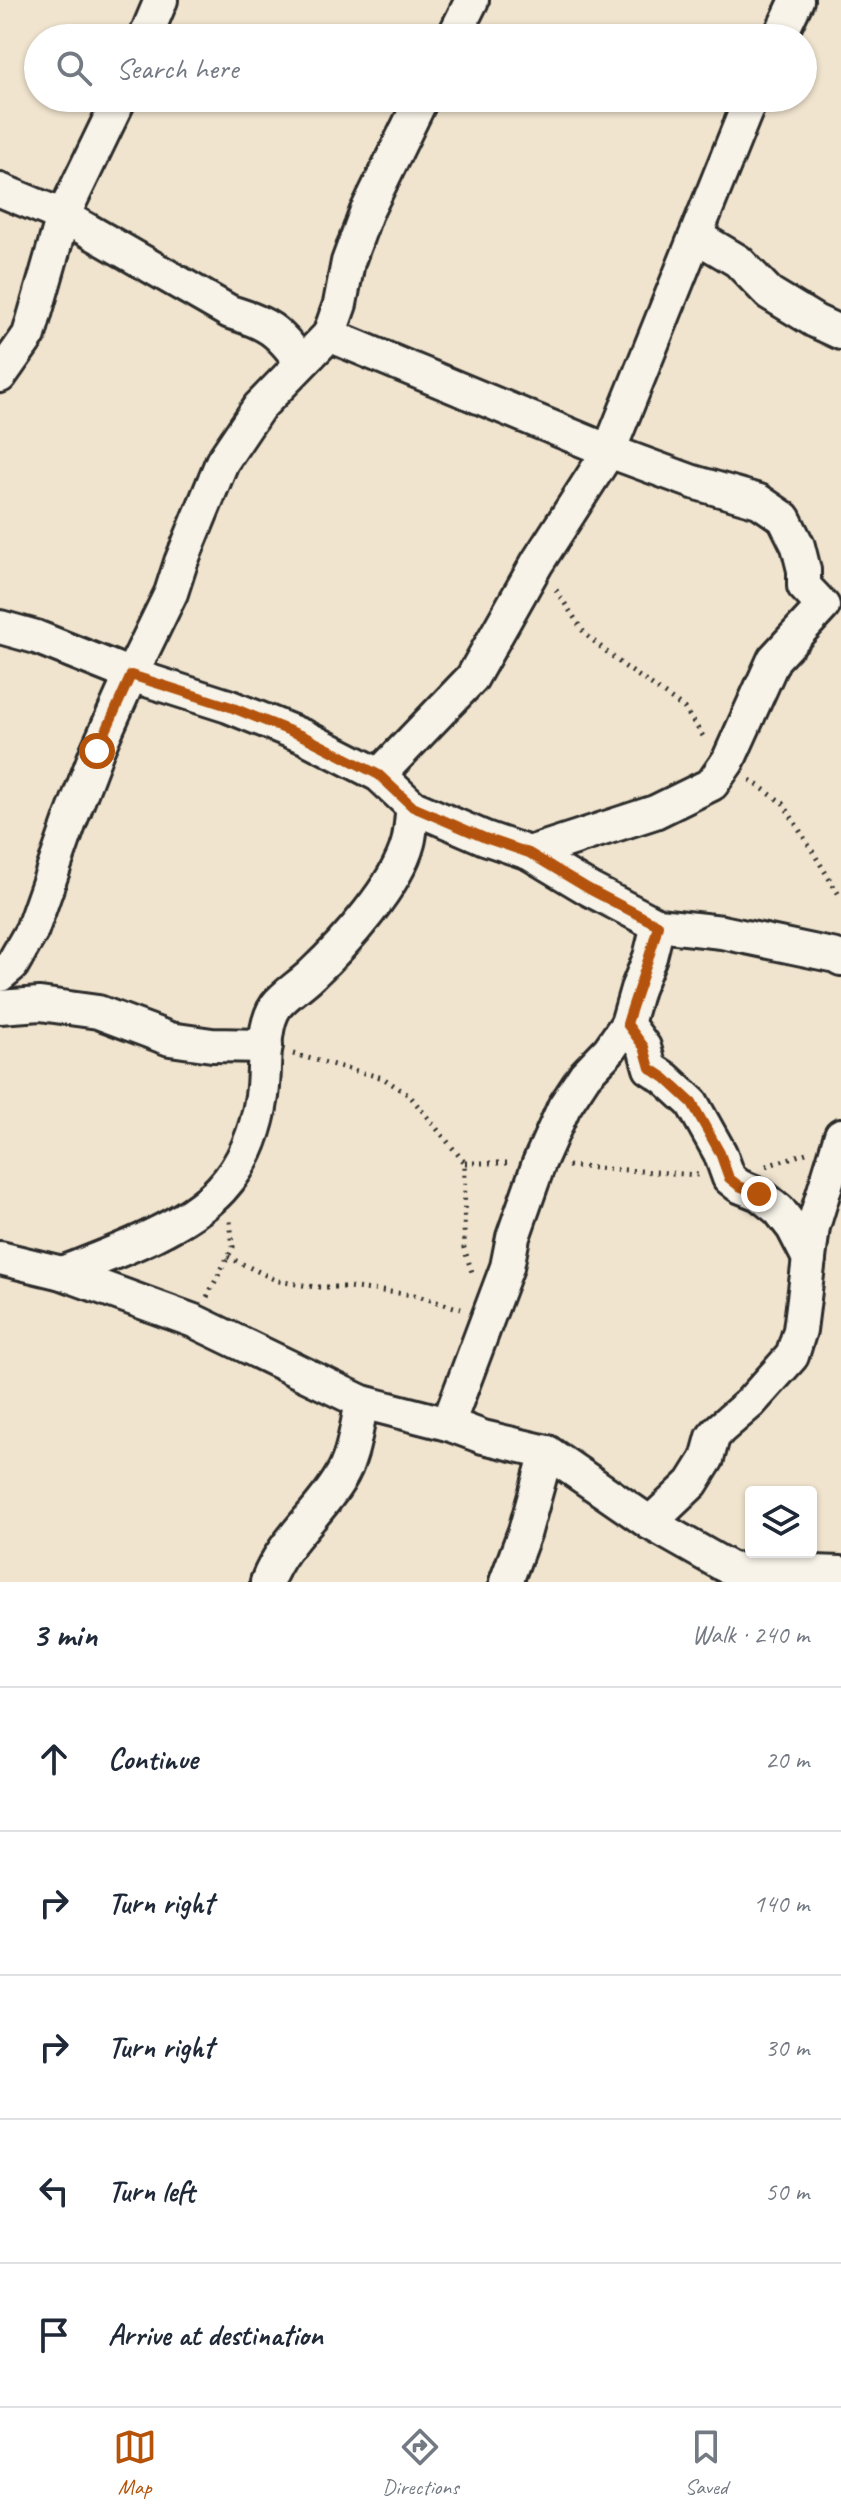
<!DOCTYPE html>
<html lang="en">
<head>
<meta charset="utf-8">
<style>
	body { margin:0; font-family:Caveat,sans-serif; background:#f6f6f7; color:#1f2937 }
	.controls { position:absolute; right:24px; bottom:24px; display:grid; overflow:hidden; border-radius:8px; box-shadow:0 2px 6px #0004 }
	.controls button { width:72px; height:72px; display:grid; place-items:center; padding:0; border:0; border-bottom:2px solid #e0e1e3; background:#fff; color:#1f2937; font:40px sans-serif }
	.stop { position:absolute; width:24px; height:24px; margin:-18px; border:6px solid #b45309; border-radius:50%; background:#fff }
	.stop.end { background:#b45309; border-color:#fff; box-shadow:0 2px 8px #0008 }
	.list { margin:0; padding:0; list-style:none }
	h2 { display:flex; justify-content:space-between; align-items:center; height:104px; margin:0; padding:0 32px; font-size:34px }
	h2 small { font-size:26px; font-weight:400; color:#747a83 }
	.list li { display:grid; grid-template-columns:52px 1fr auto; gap:24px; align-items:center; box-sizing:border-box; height:144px; padding:0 32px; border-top:2px solid #e0e1e3 }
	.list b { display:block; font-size:30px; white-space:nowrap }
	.list em { font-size:26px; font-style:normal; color:#747a83 }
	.icon { flex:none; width:44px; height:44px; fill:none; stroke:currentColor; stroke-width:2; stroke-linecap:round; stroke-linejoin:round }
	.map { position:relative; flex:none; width:841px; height:1582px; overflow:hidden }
	.search { position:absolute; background:#fff; box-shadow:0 2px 6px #0004; left:24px; right:24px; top:24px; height:88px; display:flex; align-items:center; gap:20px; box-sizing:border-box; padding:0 28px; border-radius:44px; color:#747a83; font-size:30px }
	.sheet { height:824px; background:#fff }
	nav { display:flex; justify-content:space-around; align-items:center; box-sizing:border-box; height:112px; border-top:2px solid #e0e1e3; background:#fff; font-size:22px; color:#747a83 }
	nav a { display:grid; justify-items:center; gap:4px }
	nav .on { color:#b45309 }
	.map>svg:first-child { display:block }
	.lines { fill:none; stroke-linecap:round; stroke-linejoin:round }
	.minor-casing { stroke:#2b2b2b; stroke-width:38 }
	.path { stroke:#2b2b2b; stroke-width:5; stroke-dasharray:2 6; stroke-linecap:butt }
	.minor { stroke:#f7f3e8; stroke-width:32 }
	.route { stroke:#b45309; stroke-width:10 }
</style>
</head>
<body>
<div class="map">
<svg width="841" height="1582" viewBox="0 0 841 1582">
	<rect width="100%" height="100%" fill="#f0e4ce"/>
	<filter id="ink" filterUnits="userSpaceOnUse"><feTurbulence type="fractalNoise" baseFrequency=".0125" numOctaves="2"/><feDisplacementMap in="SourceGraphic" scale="16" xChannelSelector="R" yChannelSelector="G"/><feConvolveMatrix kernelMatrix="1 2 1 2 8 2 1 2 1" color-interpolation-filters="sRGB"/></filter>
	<g filter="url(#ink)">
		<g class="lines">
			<g class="minor-casing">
				<g id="minor">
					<path d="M145,38L161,0"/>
					<path d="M453,38L472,0"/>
					<path d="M779,38L797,0"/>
					<path d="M0,190L63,216L230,312C267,323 278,330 301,362"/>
					<path d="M696,236L738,261L769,293L815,321L841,333"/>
					<path d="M329,335L609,451L693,482L759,501L784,518L798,546L804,570V586L823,606L774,659L728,761L712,784L655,812L529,853"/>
					<path d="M0,376L29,335L63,216L120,98"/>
					<path d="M0,627L36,637L131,675L228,706L305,737L379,775L413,807L485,838L529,853L589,889L658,925L722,932L836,956L841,959"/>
					<path d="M379,775L472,678L537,563L609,451L751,98"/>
					<path d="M0,975L12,965L32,930L71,819L97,751L131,675L171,593L181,562L222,462L259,407L329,335L340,304L348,262L366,213L422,98"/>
					<path d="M0,1007L40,1004L98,1012L170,1039L212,1045L266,1046"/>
					<path d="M627,1024L644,1047L650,1068L665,1078L692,1103L720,1153L729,1178L739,1186L759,1194L779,1210L793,1228L809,1259"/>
					<path d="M0,1258L62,1273L194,1321L362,1402L448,1424L483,1437L547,1452L650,1523L731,1569L841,1573"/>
					<path d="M62,1273C111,1254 185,1228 221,1189C245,1163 257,1129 262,1096C266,1071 261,1027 276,1006C285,994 301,985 312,974C344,944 397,885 408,843C411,832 411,819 413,807"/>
					<path d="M448,1424L507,1267L513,1237L539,1163L564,1107L585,1075L609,1050L627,1024L637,989L650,957L658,925"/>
					<path d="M650,1523L692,1483L707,1459L713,1437L720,1429L750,1403L792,1356L800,1330L813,1227L841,1135"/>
					<path d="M267,1582C282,1542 317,1516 339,1480C354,1457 356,1428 362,1402"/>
					<path d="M506,1582L525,1531L547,1452"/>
				</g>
			</g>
			<g class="path">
				<path d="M556,590L585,634L624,666L684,708L705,739"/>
				<path d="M750,780L783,803L841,898"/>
				<path d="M293,1054L383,1078L410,1096L465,1163L464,1248L473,1275"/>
				<path d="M465,1163H510"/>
				<path d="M568,1166L698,1175"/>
				<path d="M766,1166L806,1153"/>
				<path d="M228,1257L278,1281L315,1287H348L414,1295L461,1309"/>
				<path d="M207,1297L233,1247L230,1221"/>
			</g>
			<use href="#minor" class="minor"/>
		</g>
	</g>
	<g class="lines" filter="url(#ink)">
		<path class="route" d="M97,751L131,675L228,706L305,737L379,775L413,807L485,838L529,853L589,889L658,925C650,959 637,990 627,1024L644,1047L650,1068L665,1078L692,1103L720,1153L729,1178L739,1186L759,1194"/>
	</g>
</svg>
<div class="controls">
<button><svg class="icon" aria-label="layers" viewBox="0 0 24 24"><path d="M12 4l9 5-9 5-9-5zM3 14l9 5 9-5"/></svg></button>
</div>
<div class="stop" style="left:97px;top:751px"></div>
<div class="stop end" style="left:759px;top:1194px"></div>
<div class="search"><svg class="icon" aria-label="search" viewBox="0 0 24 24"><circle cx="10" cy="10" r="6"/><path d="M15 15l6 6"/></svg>Search here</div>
</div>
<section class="sheet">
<h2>3 min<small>Walk · 240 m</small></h2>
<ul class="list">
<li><svg class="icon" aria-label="ahead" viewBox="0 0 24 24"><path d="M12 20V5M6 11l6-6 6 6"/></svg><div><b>Continue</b></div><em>20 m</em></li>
<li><svg class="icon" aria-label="right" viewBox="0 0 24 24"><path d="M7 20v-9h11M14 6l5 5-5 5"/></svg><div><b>Turn right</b></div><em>140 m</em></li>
<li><svg class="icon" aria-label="right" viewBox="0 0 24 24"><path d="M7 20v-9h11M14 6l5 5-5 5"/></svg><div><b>Turn right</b></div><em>30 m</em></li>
<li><svg class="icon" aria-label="left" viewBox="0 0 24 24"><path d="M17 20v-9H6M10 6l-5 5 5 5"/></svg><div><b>Turn left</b></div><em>50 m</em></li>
<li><svg class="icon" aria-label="arrive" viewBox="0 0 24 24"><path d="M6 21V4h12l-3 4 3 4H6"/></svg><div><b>Arrive at destination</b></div></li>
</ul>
</section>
<nav>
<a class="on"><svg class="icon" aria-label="map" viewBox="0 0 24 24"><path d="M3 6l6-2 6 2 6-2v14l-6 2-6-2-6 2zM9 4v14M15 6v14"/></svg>Map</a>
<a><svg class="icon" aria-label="directions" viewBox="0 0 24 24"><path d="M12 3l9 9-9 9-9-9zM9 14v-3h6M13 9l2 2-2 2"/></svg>Directions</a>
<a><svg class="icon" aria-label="saved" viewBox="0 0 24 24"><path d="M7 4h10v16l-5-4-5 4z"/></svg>Saved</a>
</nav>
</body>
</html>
